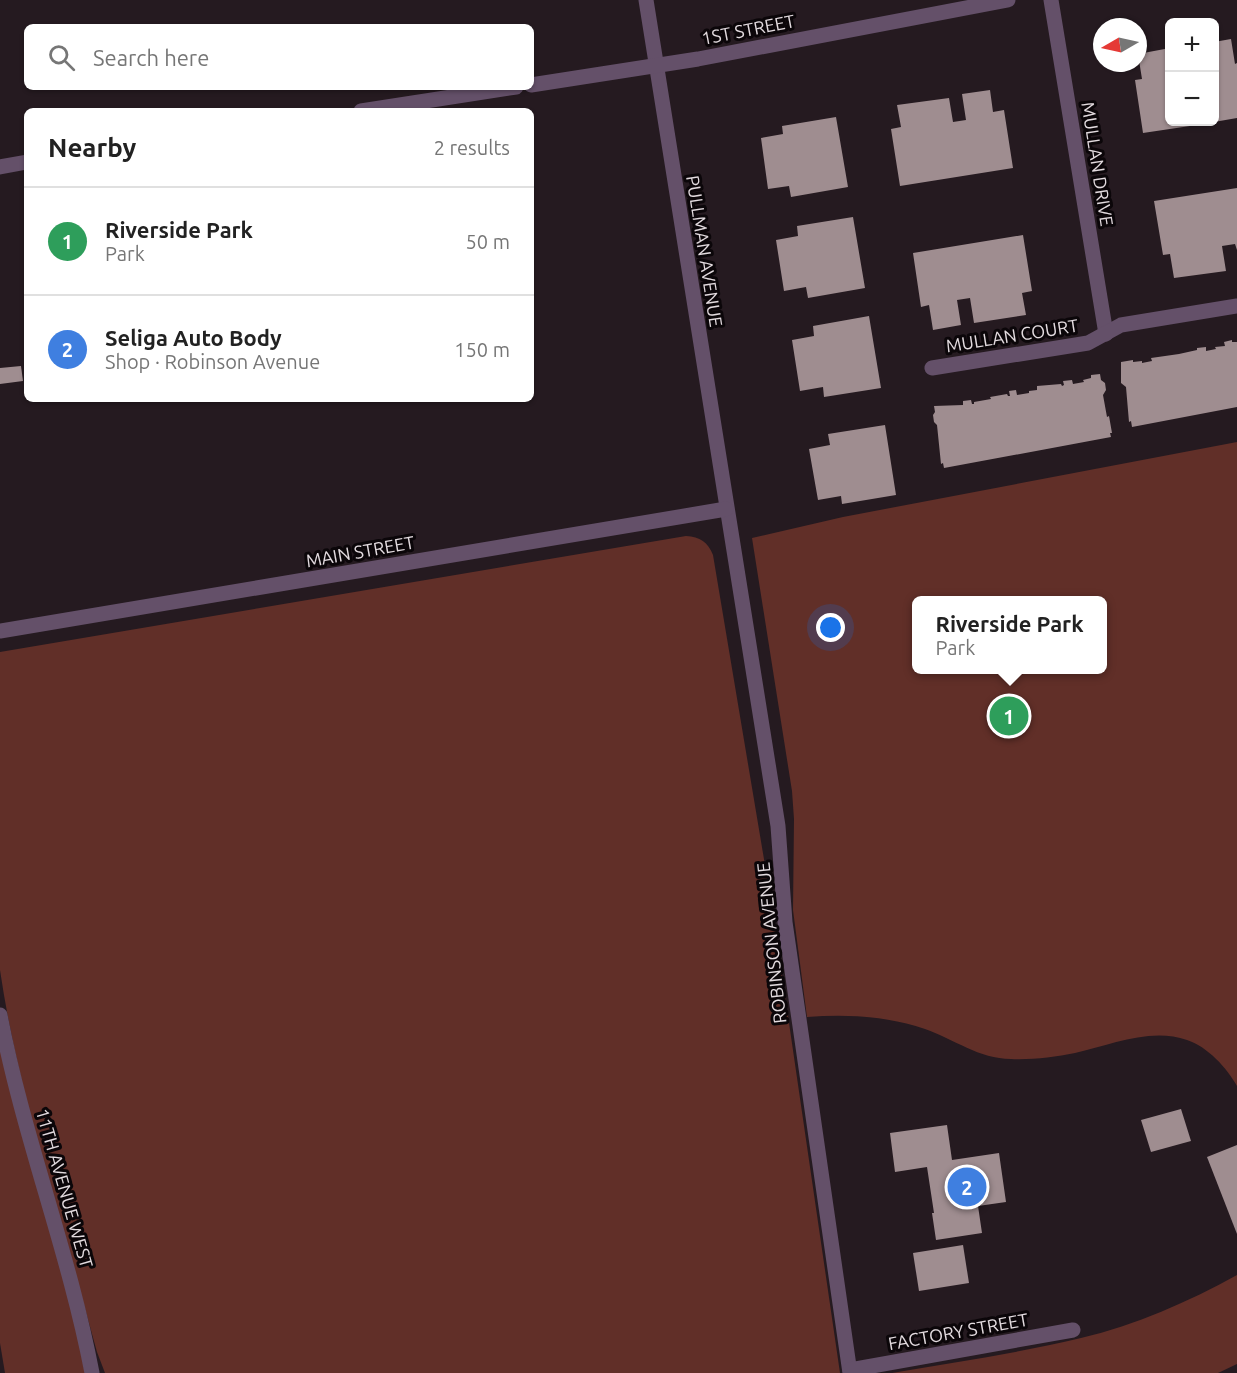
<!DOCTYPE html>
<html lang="en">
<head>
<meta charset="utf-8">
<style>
	body { margin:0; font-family:Ubuntu,sans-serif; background:#f2f2f2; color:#222 }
	.controls { position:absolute; right:18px; top:18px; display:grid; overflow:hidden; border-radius:9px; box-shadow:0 2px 4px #0004 }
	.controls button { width:54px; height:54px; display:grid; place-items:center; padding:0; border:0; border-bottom:2px solid #e0e0e0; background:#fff; color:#222; font:30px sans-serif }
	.compass { position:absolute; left:1093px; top:18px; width:54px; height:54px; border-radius:50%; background:#fff; box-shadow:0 2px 4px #0004; rotate:261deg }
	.you { position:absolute; left:831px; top:628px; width:21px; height:21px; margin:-15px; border:4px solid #fff; border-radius:50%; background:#1a73e8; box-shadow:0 0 0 9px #1a73e833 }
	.badge { display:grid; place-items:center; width:39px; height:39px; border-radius:50%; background:#6f662b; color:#fff; font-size:20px; font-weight:700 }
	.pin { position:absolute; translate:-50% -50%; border:3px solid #fff; box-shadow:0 2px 6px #0006 }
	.popup { position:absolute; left:912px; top:596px; width:195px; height:78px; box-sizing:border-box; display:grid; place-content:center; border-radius:9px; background:#fff; filter:drop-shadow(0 2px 4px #0005); font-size:20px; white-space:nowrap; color:#767676 }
	.popup b { font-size:22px; color:#222 }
	.popup::after { content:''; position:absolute; left:50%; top:100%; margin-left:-12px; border:12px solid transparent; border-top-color:#fff }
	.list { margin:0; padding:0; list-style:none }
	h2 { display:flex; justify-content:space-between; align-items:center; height:78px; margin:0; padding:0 24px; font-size:26px }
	h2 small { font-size:20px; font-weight:400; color:#767676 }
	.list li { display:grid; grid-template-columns:39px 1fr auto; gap:18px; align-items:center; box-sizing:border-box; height:108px; padding:0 24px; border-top:2px solid #e0e0e0 }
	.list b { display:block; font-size:22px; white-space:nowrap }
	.list p { margin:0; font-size:20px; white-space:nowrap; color:#767676 }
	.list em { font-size:20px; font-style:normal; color:#767676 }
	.icon { flex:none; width:33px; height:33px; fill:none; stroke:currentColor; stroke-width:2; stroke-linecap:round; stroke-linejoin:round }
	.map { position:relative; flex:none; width:1237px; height:1373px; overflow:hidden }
	.search { position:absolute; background:#fff; box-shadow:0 2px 4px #0004; left:24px; top:24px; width:510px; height:66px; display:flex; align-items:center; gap:15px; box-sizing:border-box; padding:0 21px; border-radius:9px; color:#767676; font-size:22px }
	.panel { position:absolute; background:#fff; box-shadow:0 2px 4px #0004; left:24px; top:108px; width:510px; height:294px; border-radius:9px }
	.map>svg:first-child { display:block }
	.green { fill:#612f28; fill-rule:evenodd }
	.building { fill:#9f8d90 }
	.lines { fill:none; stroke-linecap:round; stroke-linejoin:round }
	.minor { stroke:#645069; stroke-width:15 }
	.labels { text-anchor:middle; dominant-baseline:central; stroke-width:6; stroke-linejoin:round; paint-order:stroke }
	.street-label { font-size:18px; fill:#e3dbdf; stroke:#0b0609 }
</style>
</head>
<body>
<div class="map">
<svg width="1237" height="1373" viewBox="0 0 1237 1373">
	<rect width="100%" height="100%" fill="#251a20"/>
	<g class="green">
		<path d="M1237,442V1086C1227,1068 1208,1047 1187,1040C1151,1027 1110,1045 1075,1053C1055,1057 1031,1060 1011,1059C979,1059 954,1039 925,1029C886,1016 848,1014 807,1017L793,910L794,819L792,791L752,538L843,517ZM916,600H1102V670H916Z"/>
		<path d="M686,536C700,537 708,542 713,555L773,913L840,1373H105L97,1352C63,1225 19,1100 0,970V652Z"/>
		<path d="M0,1045L73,1313L85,1373H5L0,1343Z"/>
		<path d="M1237,1275V1364L1218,1373H892C955,1362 1019,1353 1081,1338C1136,1325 1188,1302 1237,1275Z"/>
	</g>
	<g class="building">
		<path d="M1231,39L1235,64L1237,63V118L1214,122V42Z"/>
		<path d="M1170,48V122L1210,123L1143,133L1135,80L1142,79L1138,54Z"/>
		<path d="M990,90L993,112L1004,110L1013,168L900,186L891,129L901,127L897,105L949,98L953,122L966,120L962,94Z"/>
		<path d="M836,117L848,187L791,197L789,186L768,189L761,138L783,134L782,126Z"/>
		<path d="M1237,188V250L1235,244L1222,246L1226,271L1174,278L1170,254L1163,255L1154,201Z"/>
		<path d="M853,217L865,288L808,298L806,287L784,291L776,240L798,236L797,226Z"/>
		<path d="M1023,235L1032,291L1022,293L1026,315L974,323L970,298L957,300L961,325L933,330L929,305L921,307L913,253Z"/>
		<path d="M869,316L881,388L824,397L823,387L800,391L792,340L814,336L813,326Z"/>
		<path d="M1232,340V342H1237V407L1132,427L1131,421L1129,422L1126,387L1121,383V362L1133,360V362L1142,361V363L1152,361L1151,358L1179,354L1197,350V348L1206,347V351L1216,349L1215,347L1225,346L1224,342Z"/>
		<path d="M21,366L23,381L0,384V368Z"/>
		<path d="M1100,374L1101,380L1105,383L1106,390L1103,395L1107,417L1109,416L1112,433H1110L1111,437L944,468L943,463L941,464L937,425L934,422L933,415L935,412L934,406L963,405V401L971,400L972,404H974V402L991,399L990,397L1007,394L1008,396H1010L1009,391L1016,390L1017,395L1029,393V391L1037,390V386L1061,384L1062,386L1064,385L1063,381L1072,380L1073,384L1084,382L1083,380L1091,378V375Z"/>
		<path d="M885,425L896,495L842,504L841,496L818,500L809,449L830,445L828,434Z"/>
		<path d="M1181,1109L1191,1141L1151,1152L1141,1120Z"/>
		<path d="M947,1125L952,1160L999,1153L1006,1202L978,1206L982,1233L936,1240L932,1213H934L927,1167L895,1172L890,1133Z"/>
		<path d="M1237,1145V1234L1207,1157Z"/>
		<path d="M963,1245L969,1283L919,1291L913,1253Z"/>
	</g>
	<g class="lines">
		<g class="minor">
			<path d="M646,0L778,826L785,922L850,1373"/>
			<path d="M1051,0L1106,334"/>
			<path d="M531,85L698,59L1008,0"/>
			<path d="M361,111L516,87"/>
			<path d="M0,167L27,162"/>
			<path d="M932,368L1088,343L1121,325L1237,306"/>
			<path d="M0,631L726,509"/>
			<path d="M0,1015C23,1136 69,1252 92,1373"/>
			<path d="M850,1370L1073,1330"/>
		</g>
	</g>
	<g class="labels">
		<g class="street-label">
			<text transform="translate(748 29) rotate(-11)">1ST STREET</text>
			<text transform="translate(1098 164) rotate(81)">MULLAN DRIVE</text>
			<text transform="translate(705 251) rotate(81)">PULLMAN AVENUE</text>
			<text transform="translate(1012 335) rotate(-9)">MULLAN COURT</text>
			<text transform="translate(360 551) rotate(-10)">MAIN STREET</text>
			<text transform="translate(771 943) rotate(-96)">ROBINSON AVENUE</text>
			<text transform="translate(65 1188) rotate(74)">11TH AVENUE WEST</text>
			<text transform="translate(958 1331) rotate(-10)">FACTORY STREET</text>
		</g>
	</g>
</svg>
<div class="controls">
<button>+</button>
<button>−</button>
</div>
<svg class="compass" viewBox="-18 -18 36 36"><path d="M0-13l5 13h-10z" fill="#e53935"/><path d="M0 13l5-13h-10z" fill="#767676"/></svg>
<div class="you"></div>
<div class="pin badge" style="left:1009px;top:716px;background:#2e9e5b">1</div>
<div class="popup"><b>Riverside Park</b>Park</div>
<div class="pin badge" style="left:967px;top:1187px;background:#3f7fe0">2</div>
<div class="search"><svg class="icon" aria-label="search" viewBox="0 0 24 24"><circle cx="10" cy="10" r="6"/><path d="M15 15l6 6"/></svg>Search here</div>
<section class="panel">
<h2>Nearby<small>2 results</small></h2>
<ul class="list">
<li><span class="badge" style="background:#2e9e5b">1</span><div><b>Riverside Park</b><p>Park</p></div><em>50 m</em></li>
<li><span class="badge" style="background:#3f7fe0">2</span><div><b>Seliga Auto Body</b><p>Shop · Robinson Avenue</p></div><em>150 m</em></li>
</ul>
</section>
</div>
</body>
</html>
